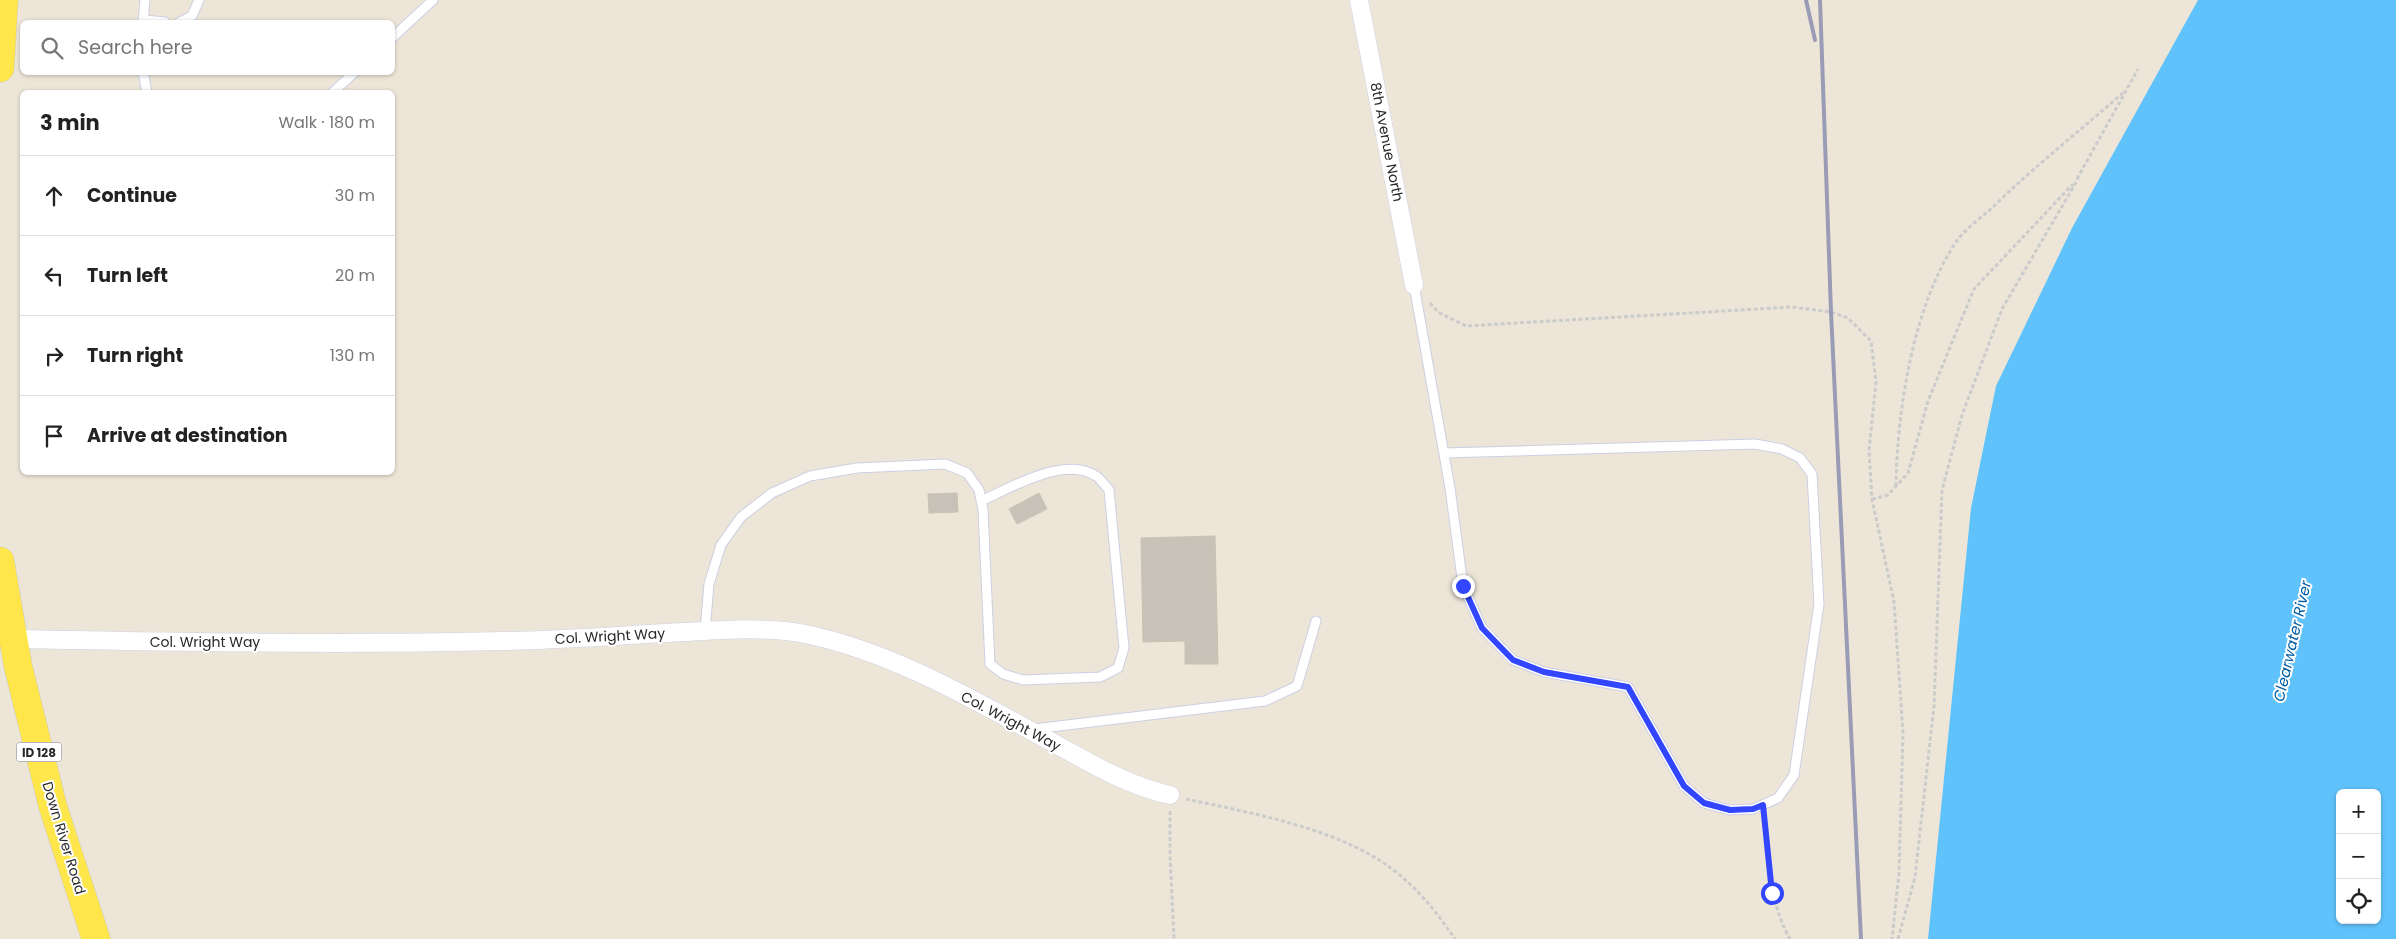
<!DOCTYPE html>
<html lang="en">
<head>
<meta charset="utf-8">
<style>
	body { margin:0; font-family:Poppins,sans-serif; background:#f6f6f6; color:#222 }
	.controls { position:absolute; right:15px; bottom:15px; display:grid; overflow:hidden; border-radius:8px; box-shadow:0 1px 4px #0004 }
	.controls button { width:45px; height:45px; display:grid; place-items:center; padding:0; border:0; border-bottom:1px solid #e0e0e0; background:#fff; color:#222; font:25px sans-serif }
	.stop { position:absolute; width:15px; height:15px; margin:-11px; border:4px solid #3245ff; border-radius:50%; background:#fff }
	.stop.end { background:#3245ff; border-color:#fff; box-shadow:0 1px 5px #0008 }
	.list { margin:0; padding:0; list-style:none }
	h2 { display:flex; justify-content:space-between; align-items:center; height:65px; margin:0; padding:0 20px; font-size:21px }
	h2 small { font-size:16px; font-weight:400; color:#767676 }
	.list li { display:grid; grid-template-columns:32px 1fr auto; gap:15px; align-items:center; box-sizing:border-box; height:80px; padding:0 20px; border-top:1px solid #e0e0e0 }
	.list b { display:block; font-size:19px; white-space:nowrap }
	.list em { font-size:16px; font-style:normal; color:#767676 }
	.icon { flex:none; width:28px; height:28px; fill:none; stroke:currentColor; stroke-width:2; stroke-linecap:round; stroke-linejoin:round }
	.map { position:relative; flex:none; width:2396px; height:939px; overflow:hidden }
	.search { position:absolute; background:#fff; box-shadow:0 1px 4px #0004; left:20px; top:20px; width:375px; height:55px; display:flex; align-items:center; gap:12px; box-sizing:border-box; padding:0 18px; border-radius:8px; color:#767676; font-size:19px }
	.panel { position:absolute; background:#fff; box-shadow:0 1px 4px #0004; left:20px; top:90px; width:375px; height:385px; border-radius:8px }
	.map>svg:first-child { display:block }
	.water { fill:#5fc2fb; fill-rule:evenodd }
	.building { fill:#c7c2b8; stroke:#c8c2b2 }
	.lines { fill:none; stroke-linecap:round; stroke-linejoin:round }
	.lane-casing { stroke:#cdcfe3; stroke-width:11 }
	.street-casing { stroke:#cdcfe3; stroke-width:19 }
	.primary-casing { stroke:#cbcbcb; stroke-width:29 }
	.path { stroke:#cbcbcb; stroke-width:3; stroke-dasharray:4 2.5; stroke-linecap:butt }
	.lane { stroke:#fff; stroke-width:9 }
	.street { stroke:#fff; stroke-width:18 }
	.primary { stroke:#ffe64b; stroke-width:28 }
	.rail { stroke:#9a9cb5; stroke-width:4 }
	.route { stroke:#3245ff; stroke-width:6 }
	.labels { text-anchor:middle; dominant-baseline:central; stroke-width:4; stroke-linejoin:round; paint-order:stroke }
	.shield { fill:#fff; stroke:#686868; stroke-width:1 }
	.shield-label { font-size:12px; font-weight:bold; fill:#282828 }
	.street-label { font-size:14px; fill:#282828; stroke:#fff }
	.water-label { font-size:15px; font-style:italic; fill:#005ca4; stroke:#fff }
</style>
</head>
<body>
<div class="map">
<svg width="2396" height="939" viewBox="0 0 2396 939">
	<rect width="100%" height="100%" fill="#ede6d8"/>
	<path class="water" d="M2198,0H2396V939H1928L1971,508L1996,386L2072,228ZM2340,793H2377V920H2340Z"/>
	<g class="building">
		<path d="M957,493L958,512L929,513L928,494Z"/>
		<path d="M1039,493L1047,509L1017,524L1009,509Z"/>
		<path d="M1215,536L1218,664H1185V641L1143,642L1141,538Z"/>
	</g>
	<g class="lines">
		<g class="lane-casing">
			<g id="lane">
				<path d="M144,20L165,22"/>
				<path d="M143,22L145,0"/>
				<path d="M180,22L192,16L199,0"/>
				<path d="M392,38L433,0"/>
				<path d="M143,72L147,92"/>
				<path d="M333,92L355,72"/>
				<path d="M1414,285L1450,488L1463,586L1482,628L1513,660L1544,672L1628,687L1684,786L1704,803L1729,810L1753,809L1778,798L1794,775L1819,604L1812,474L1800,458L1782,449L1755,444L1444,453"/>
				<path d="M705,631L709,584L721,545L741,517L772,493L810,476L857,468L945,464L967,473L979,490L983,510L990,664L1003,674L1023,680L1100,677L1118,668L1124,648L1109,490C1105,486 1101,479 1096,476C1065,455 1010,488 981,501"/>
				<path d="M1034,729L1265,701L1297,686L1316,621"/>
			</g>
		</g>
		<g class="street-casing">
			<g id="street">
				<path d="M1359,0L1414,285"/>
				<path d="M13,639C177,642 341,645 505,641C565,640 625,635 684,632C725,630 770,626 810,635C896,654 973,700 1050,741C1088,762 1128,786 1170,795"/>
			</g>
		</g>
		<g class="primary-casing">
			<g id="primary">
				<path d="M0,68L4,0"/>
				<path d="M0,561L18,666L53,807L96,939"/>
			</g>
		</g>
		<g class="path">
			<path d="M2077,179L2138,69"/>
			<path d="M1430,303L1438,312L1466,326L1792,307L1831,312L1848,318L1871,341L1876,381L1869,451L1872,499L1894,602L1903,733L1899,873L1892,939"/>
			<path d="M1896,486C1897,411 1913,306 1956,242C1965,229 1982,217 1994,206C2036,165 2082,129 2125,91"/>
			<path d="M1872,499L1888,495L1908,473L1928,401L1974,289L2073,184"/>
			<path d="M1186,799C1255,814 1350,830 1403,878C1424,896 1440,917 1455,939"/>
			<path d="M1170,811V854L1174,939"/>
			<path d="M1765,816C1770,860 1768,900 1790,939"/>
			<path d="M1898,939L1915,877L1934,706L1942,490L1962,415L2002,309L2078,179"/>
		</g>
		<use href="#lane" class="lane"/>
		<use href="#street" class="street"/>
		<use href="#primary" class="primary"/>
		<g class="rail">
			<path d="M1806,0L1815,40"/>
			<path d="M1820,0L1831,312L1861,939"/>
		</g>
	</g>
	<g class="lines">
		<path class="route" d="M1463,586L1482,628L1513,660L1544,672L1628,687L1684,786L1704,803L1730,810L1753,809L1763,805L1772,893"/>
	</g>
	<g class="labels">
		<rect class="shield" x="16.5" y="742.5" width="45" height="19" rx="4"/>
		<g class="shield-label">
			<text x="39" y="752">ID 128</text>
		</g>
		<g class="street-label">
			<text transform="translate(1387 142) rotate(79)">8th Avenue North</text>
			<text transform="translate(610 636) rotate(-3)">Col. Wright Way</text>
			<text x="205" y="642">Col. Wright Way</text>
			<text transform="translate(1011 721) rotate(28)">Col. Wright Way</text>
			<text transform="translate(64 838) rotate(73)">Down River Road</text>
		</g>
		<g class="water-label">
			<text transform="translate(2292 641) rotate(-77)">Clearwater River</text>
		</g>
	</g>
</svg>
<div class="controls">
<button>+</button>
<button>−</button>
<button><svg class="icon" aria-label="locate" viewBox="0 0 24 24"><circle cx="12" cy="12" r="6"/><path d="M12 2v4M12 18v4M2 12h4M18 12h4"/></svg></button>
</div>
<div class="stop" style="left:1772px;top:893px"></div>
<div class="stop end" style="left:1463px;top:586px"></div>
<div class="search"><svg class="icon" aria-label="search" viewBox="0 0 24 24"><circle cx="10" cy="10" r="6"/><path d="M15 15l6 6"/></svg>Search here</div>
<section class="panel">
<h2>3 min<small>Walk · 180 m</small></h2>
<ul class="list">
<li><svg class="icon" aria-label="ahead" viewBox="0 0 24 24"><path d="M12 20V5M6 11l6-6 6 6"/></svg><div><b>Continue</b></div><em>30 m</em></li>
<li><svg class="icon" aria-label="left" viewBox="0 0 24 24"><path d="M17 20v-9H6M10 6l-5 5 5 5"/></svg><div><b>Turn left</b></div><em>20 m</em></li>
<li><svg class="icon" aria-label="right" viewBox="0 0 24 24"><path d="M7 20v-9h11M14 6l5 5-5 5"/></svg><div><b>Turn right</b></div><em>130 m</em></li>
<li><svg class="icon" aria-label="arrive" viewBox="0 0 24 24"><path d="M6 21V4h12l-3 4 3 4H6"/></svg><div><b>Arrive at destination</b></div></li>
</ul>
</section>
</div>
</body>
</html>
